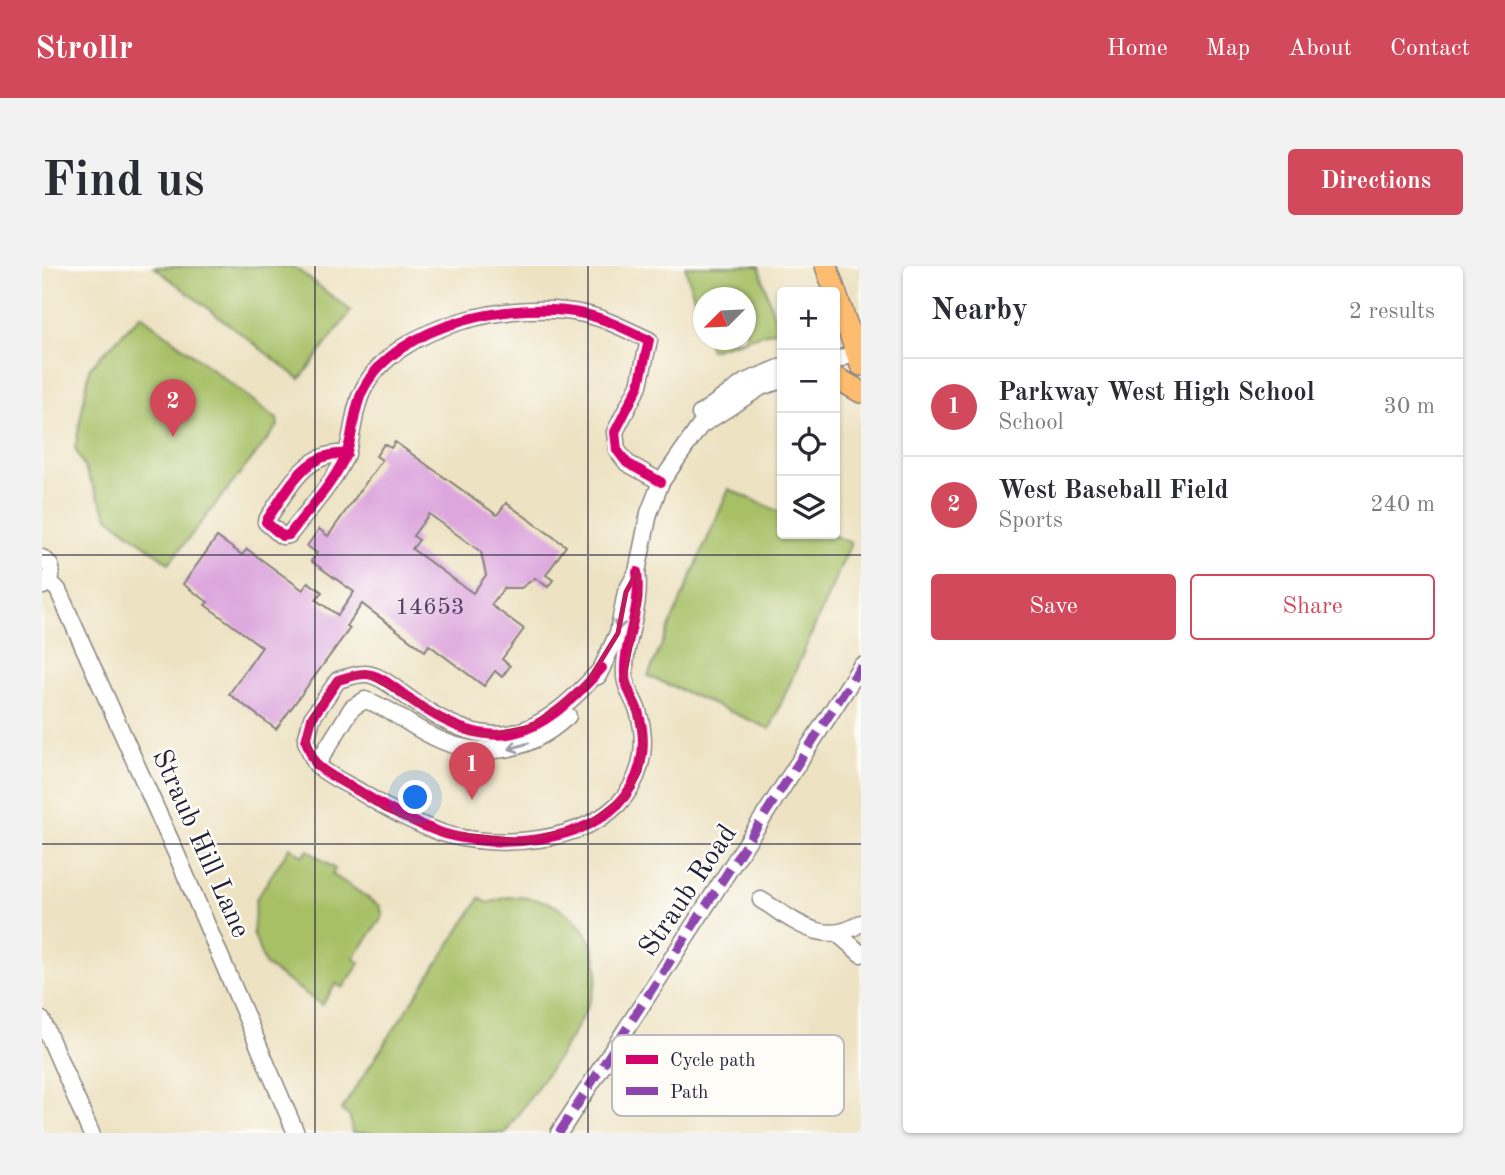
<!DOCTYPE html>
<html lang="en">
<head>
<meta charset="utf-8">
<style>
	body { margin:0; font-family:"Old Standard TT",serif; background:#f2f2f3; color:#2b2b33 }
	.controls { position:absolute; right:21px; top:21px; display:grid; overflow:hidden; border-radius:7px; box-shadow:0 2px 5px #0004 }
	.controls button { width:63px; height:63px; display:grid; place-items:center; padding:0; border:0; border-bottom:2px solid #e1e1e2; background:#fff; color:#2b2b33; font:35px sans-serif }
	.compass { position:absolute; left:651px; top:21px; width:63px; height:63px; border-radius:50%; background:#fff; box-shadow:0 2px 5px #0004; rotate:246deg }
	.you { position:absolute; left:374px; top:532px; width:24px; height:24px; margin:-18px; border:5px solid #fff; border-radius:50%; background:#1a73e8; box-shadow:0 0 0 10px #1a73e833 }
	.badge { display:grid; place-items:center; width:46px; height:46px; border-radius:50%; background:#d1495b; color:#fff; font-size:23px; font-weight:700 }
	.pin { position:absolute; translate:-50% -58px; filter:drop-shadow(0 2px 4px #0008) }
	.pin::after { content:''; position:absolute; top:37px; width:24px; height:21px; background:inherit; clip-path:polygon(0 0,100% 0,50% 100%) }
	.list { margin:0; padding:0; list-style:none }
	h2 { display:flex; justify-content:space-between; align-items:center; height:91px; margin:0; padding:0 28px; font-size:30px }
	h2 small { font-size:23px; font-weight:400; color:#7c7c81 }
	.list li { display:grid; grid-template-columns:46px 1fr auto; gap:21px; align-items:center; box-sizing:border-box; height:98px; padding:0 28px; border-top:2px solid #e1e1e2 }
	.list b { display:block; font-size:26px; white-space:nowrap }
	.list p { margin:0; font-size:23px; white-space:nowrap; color:#7c7c81 }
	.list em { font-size:23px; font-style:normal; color:#7c7c81 }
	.actions { display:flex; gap:14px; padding:21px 28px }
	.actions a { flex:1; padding:16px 0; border:2px solid #d1495b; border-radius:7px; text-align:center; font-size:24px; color:#d1495b }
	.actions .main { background:#d1495b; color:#fff }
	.icon { flex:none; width:38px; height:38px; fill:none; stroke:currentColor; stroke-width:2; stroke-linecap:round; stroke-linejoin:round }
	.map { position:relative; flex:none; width:819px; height:867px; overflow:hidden; border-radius:7px }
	header { display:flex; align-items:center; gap:42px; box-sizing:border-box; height:98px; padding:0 35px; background:#d1495b; color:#fff }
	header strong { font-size:33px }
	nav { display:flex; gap:38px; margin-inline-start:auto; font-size:24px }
	.intro { display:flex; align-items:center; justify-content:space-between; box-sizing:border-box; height:168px; padding:0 42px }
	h1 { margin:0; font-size:49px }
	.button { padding:18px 32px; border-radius:7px; background:#d1495b; color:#fff; font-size:24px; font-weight:700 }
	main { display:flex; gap:42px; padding:0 42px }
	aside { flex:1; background:#fff; border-radius:7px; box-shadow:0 2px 5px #0004 }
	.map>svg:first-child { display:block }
	.green { fill:#a7c066; stroke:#647150; stroke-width:2 }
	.building { fill:#dda7de; fill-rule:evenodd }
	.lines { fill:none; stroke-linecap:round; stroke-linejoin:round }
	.minor-casing { stroke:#88827e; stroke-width:19 }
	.major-casing { stroke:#88827e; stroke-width:24 }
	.minor { stroke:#fff; stroke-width:16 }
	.major { stroke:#febc70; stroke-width:21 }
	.quiet { stroke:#8e44ad; stroke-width:9; stroke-dasharray:18 9; stroke-linecap:butt }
	.cycleway-casing { stroke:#fdfcf7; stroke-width:15 }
	.cycleway { stroke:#d6006c; stroke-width:10 }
	.oneway { stroke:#9c9ca7 }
	.marked { fill:none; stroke:#c2185b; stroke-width:5; stroke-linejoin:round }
	.grid { fill:none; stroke:#22223b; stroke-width:2; stroke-opacity:0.55 }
	.labels { text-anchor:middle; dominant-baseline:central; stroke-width:5; stroke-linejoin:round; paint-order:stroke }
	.number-label { font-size:24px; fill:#514364 }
	.street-label { font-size:28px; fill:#22223b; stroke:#fdfcf7 }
	.key { fill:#fdfcf7; stroke:#bbbbbf; stroke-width:2 }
	.key-label { font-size:19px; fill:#22223b }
</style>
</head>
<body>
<header>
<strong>Strollr</strong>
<nav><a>Home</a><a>Map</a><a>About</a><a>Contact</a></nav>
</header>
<div class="intro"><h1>Find us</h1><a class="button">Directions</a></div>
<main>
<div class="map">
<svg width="819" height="867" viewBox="0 0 819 867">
	<rect width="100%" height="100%" fill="#fdfcf7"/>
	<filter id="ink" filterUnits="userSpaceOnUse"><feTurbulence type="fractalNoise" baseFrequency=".0143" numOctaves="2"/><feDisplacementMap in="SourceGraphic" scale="14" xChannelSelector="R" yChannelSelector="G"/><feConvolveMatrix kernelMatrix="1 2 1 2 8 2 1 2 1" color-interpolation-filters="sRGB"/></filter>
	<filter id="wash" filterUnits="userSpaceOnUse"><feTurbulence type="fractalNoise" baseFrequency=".00686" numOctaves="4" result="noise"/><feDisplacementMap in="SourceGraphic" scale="28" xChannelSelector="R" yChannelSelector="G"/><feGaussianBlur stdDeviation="1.57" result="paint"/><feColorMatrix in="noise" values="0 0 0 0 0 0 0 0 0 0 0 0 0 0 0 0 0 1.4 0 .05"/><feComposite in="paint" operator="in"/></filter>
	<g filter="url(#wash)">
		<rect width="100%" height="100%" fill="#ede2c2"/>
		<g class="green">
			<path d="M251,0L309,45L258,113L112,1Z"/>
			<path d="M643,0H717L736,64L704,73V32H662L661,63Z"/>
			<path d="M99,49L235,153L236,160L127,297L66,251L33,182L48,101Z"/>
			<path d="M665,74H703L668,84Z"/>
			<path d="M687,223L740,247V268H788L809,277L728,463L606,410Z"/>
			<path d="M248,581L261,590L266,584L293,603L290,608L338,640L341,650L312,692L318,697L301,722L294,718L280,739L223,699L211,667L214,633Z"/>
			<path d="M466,631C497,631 517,636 538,660C549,672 557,693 555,709C551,751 488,830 463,867H310L308,851L299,844L438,632L446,637Z"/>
		</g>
		<g id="blocks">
			<path class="building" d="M353,176L455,249L464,237L524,280L504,309L511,314L506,321L493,312L479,322H462L449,339L482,363L460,393L468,400L460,411L453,405L442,420L387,379L383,385L320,338L305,360L308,362L234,463L187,428L220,381L163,339L166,336L141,318L175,271L200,289L205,283L261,324L266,316L280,326L274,334L296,349L312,326L269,295L275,287L265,280L277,263L286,270L340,194L334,190L342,178L349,182ZM387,248L439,286L444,309L431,327L370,283L377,274L371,270Z"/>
		</g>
	</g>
	<g filter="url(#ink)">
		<use href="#blocks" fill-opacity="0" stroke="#88827e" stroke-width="2"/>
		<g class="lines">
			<g class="minor-casing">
				<g id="minor">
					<path d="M793,95L814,86"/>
					<path d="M658,148L703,116L740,101"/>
					<path d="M305,188C263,185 247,222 226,252L224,256L240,270L247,269C266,244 290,219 303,191C312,171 310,145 321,124C354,57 476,33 542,48C565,53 585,64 607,74L597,119L573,166L575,184L585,197L619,216"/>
					<path d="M0,292C12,299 13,312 1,320"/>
					<path d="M7,315L16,324L134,587L254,867"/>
					<path d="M560,402C495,474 452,493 368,433C356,425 337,407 322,408C314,408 304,412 296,414L270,452L264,475C267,482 270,493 275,499C286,510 306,518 320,527C345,543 372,557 400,567C453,584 547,578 583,530C602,505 605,474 596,445C592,434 583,421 583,410C581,374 600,345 595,306"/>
					<path d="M556,410L576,367L584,326L595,306L607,247L619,216L658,160L719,121L740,114"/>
					<path d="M275,498L310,442L323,434C346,441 363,456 384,467C434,495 484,489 526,450"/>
					<path d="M719,634C752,654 782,682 819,657"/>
					<path d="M796,668L819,688"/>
					<path d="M0,754L49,867"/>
					<path d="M517,867L819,400"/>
				</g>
			</g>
			<g class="major-casing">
				<g id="major">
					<path d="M784,0L819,99"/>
					<path d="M793,111L819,126"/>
				</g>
			</g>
			<use href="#minor" class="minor"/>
			<use href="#major" class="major"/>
			<path class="quiet" d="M517,867L819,400"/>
			<g class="cycleway-casing">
				<g id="cycleway">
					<path d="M305,188C263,185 247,222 226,252L224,256L240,270L247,269C266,244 290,219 303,191C312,171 310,145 321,124C354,57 476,33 542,48C565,53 585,64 607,74L597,119L573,166L575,184L585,197L619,216"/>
					<path d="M560,402C495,474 452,493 368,433C356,425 337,407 322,408C314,408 304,412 296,414L270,452L264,475C267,482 270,493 275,499C286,510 306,518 320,527C345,543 372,557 400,567C453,584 547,578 583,530C602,505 605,474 596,445C592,434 583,421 583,410C581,374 600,345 595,306"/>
				</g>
			</g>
			<use href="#cycleway" class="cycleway"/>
		</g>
		<defs><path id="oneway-shaft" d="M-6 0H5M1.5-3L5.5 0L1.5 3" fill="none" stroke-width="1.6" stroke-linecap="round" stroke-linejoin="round" transform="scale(1.75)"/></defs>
		<g class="oneway">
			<use href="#oneway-shaft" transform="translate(578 354) rotate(101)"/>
			<use href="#oneway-shaft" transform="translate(477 480) rotate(163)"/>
		</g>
	</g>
	<path class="marked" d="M595,306L598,329L582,412L602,474L597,505L582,531L544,560L481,575L401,567L343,542L275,498L264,475L270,452L296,414L323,407L427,466L448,469L489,461L544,419L576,367L584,326Z"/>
	<path class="grid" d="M273,0V867M546,0V867M0,289H819M0,578H819"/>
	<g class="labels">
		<g class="number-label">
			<text x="388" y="342">14653</text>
		</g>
		<g class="street-label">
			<text transform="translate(158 578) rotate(66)">Straub Hill Lane</text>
			<text transform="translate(647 625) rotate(-56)">Straub Road</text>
		</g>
	</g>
	<rect x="570" y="769" width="232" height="81" rx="10" class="key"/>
	<rect x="584" y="789" width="32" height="9" fill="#d6006c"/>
	<rect x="584" y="821" width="32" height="8" fill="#8e44ad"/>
	<g class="key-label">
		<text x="628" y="800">Cycle path</text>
		<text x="628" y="832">Path</text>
	</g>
</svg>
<div class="controls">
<button>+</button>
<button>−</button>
<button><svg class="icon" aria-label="locate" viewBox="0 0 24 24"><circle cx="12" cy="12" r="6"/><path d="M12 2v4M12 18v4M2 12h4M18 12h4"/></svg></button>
<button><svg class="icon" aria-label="layers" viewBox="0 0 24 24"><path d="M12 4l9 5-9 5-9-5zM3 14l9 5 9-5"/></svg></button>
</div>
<svg class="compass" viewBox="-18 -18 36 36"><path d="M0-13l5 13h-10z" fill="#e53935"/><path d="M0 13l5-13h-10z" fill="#7c7c81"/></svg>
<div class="you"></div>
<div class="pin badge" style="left:430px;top:534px">1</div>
<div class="pin badge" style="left:131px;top:171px">2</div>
</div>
<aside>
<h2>Nearby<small>2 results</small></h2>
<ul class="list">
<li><span class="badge">1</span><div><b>Parkway West High School</b><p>School</p></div><em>30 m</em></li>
<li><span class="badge">2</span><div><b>West Baseball Field</b><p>Sports</p></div><em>240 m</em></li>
</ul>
<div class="actions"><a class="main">Save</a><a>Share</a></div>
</aside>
</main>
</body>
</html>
